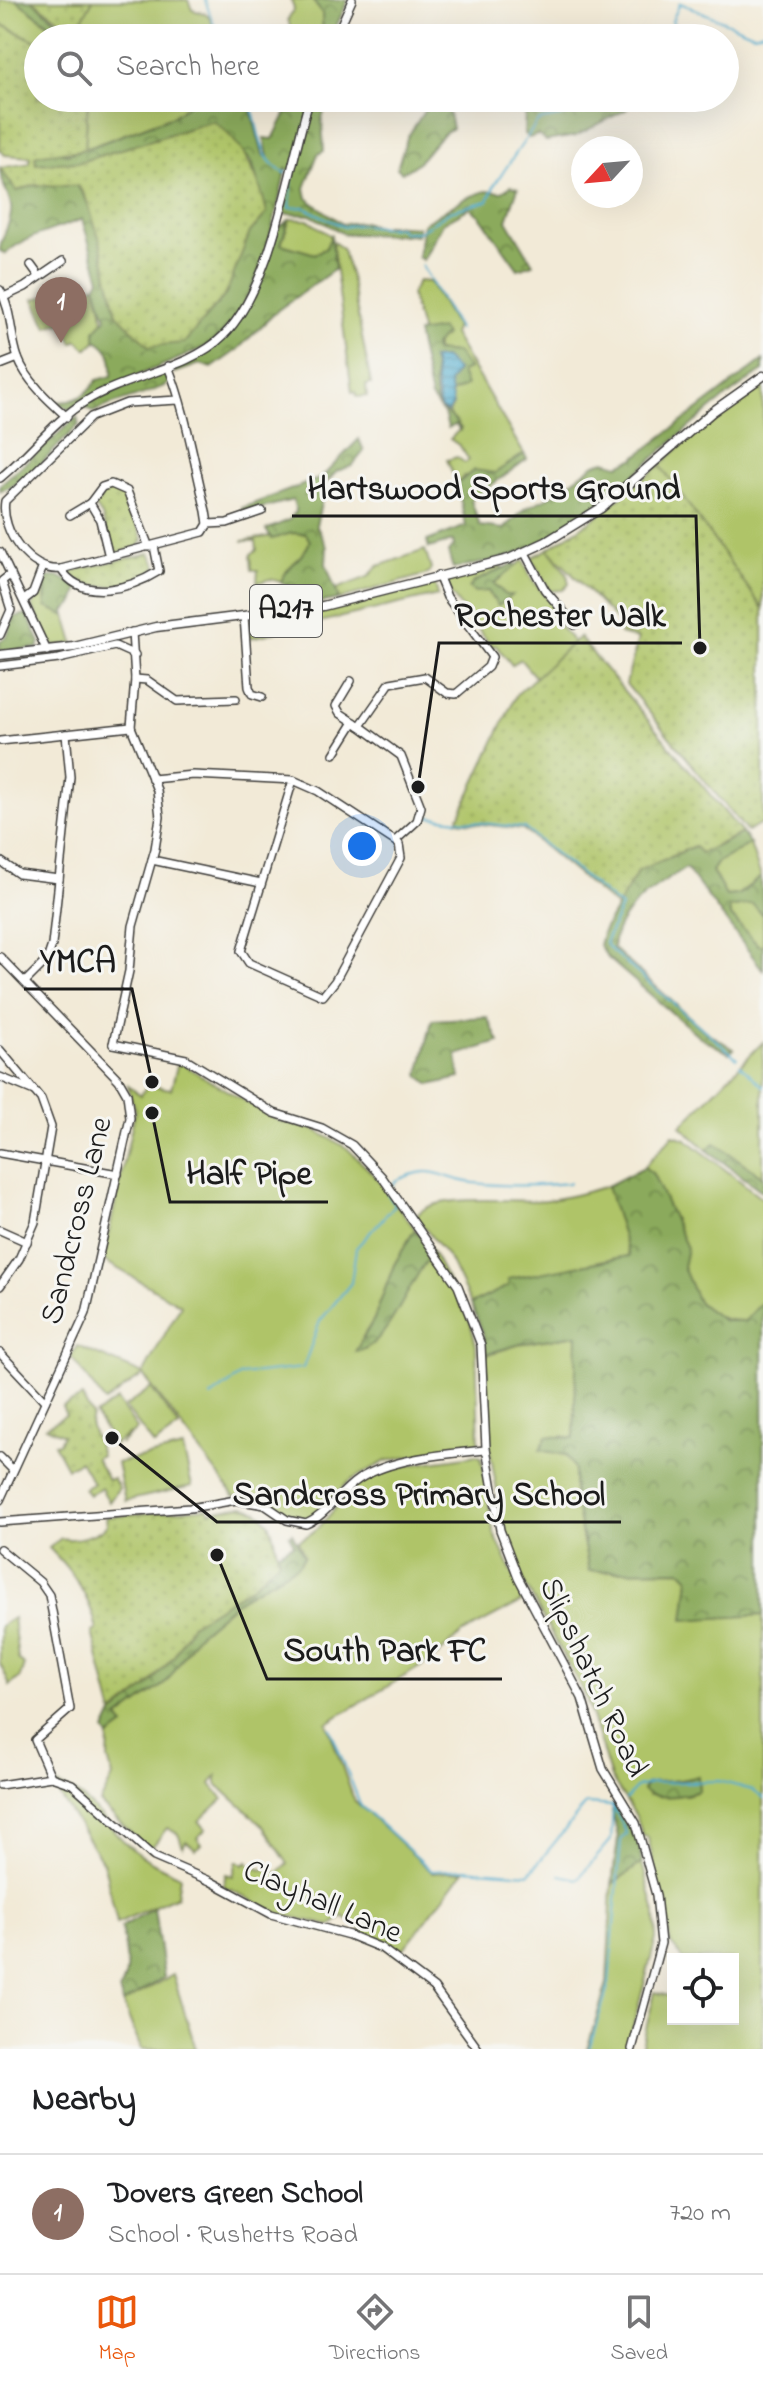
<!DOCTYPE html>
<html lang="en">
<head>
<meta charset="utf-8">
<style>
	body { margin:0; font-family:"Indie Flower",sans-serif; background:#f6f6f6; color:#202124 }
	.controls { position:absolute; right:24px; bottom:24px; display:grid; overflow:hidden; border-radius:0px; box-shadow:0 8px 32px #0002 }
	.controls button { width:72px; height:72px; display:grid; place-items:center; padding:0; border:0; border-bottom:2px solid #e0e0e0; background:#fff; color:#202124; font:40px sans-serif }
	.compass { position:absolute; left:571px; top:136px; width:72px; height:72px; border-radius:50%; background:#fff; box-shadow:0 8px 32px #0002; rotate:244deg }
	.you { position:absolute; left:362px; top:846px; width:28px; height:28px; margin:-20px; border:6px solid #fff; border-radius:50%; background:#1a73e8; box-shadow:0 0 0 12px #1a73e833 }
	.badge { display:grid; place-items:center; width:52px; height:52px; border-radius:50%; background:#ea580c; color:#fff; font-size:26px; font-weight:700 }
	.pin { position:absolute; translate:-50% -66px; filter:drop-shadow(0 2px 4px #0008) }
	.pin::after { content:''; position:absolute; top:42px; width:28px; height:24px; background:inherit; clip-path:polygon(0 0,100% 0,50% 100%) }
	.list { margin:0; padding:0; list-style:none }
	h2 { display:flex; justify-content:space-between; align-items:center; height:104px; margin:0; padding:0 32px; font-size:34px }
	h2 small { font-size:26px; font-weight:400; color:#757577 }
	.list li { display:grid; grid-template-columns:52px 1fr auto; gap:24px; align-items:center; box-sizing:border-box; height:120px; padding:0 32px; border-top:2px solid #e0e0e0 }
	.list b { display:block; font-size:30px; white-space:nowrap }
	.list p { margin:0; font-size:26px; white-space:nowrap; color:#757577 }
	.list em { font-size:26px; font-style:normal; color:#757577 }
	.icon { flex:none; width:44px; height:44px; fill:none; stroke:currentColor; stroke-width:2; stroke-linecap:round; stroke-linejoin:round }
	.map { position:relative; flex:none; width:763px; height:2049px; overflow:hidden }
	.search { position:absolute; background:#fff; box-shadow:0 8px 32px #0002; left:24px; right:24px; top:24px; height:88px; display:flex; align-items:center; gap:20px; box-sizing:border-box; padding:0 28px; border-radius:44px; color:#757577; font-size:30px }
	.sheet { height:224px; background:#fff }
	nav { display:flex; justify-content:space-around; align-items:center; box-sizing:border-box; height:112px; border-top:2px solid #e0e0e0; background:#fff; font-size:22px; color:#757577 }
	nav a { display:grid; justify-items:center; gap:4px }
	nav .on { color:#ea580c }
	.map>svg:first-child { display:block }
	.green { fill:#afc468; stroke:#667042; stroke-width:2; fill-rule:evenodd }
	.forest { fill:url(#forest-crowns); stroke:#54633c; stroke-width:2 }
	.park { fill:url(#park-dots); stroke:#667042; stroke-width:2 }
	.water { fill:url(#water-rules); stroke:#366475; stroke-width:2 }
	.lines { fill:none; stroke-linecap:round; stroke-linejoin:round }
	.stream { stroke:#50acce; stroke-width:2 }
	.minor-casing { stroke:#3c3b38; stroke-width:10 }
	.major-casing { stroke:#3c3b38; stroke-width:11 }
	.minor { stroke:#fff; stroke-width:7 }
	.major { stroke:#fff; stroke-width:8 }
	.labels { text-anchor:middle; dominant-baseline:central; stroke-width:6; stroke-linejoin:round; paint-order:stroke }
	.shield { fill:#f6f6f2; stroke:#5d5d5c; stroke-width:2 }
	.shield-label { font-size:30px; font-weight:bold; fill:#1c1c1c }
	.street-label { font-size:32px; fill:#1c1c1c; stroke:#f6f6f2 }
	.leader { fill:none; stroke:#1c1c1c; stroke-width:3 }
	.callout-dot { fill:#1c1c1c; stroke:#f6f6f2; stroke-width:3 }
	.callout-label { font-size:34px; text-anchor:middle; font-weight:bold; fill:#1c1c1c; stroke:#f6f6f2; stroke-width:6; stroke-linejoin:round; paint-order:stroke }
</style>
</head>
<body>
<div class="map">
<svg width="763" height="2049" viewBox="0 0 763 2049">
	<defs>
		<pattern id="forest-crowns" width="20" height="18" patternUnits="userSpaceOnUse" patternTransform="scale(2)"><rect width="20" height="18" fill="#8baa5c"/><path d="M2 6a3 3 0 1 1 6 0M12 15a3 3 0 1 1 6 0" fill="none" stroke="#718a4b"/></pattern>
		<pattern id="park-dots" width="8" height="8" patternUnits="userSpaceOnUse" patternTransform="scale(2)"><rect width="8" height="8" fill="#afc468"/><path d="M2 2h.1M6 6h.1" fill="none" stroke="#96a85a" stroke-width="1.8" stroke-linecap="round"/></pattern>
		<pattern id="water-rules" width="6" height="5" patternUnits="userSpaceOnUse" patternTransform="scale(2)"><rect width="6" height="5" fill="#50acce"/><path d="M0 2.5h6" fill="none" stroke="#428ba6"/></pattern>
	</defs>
	<rect width="100%" height="100%" fill="#f6f6f2"/>
	<filter id="ink" filterUnits="userSpaceOnUse"><feTurbulence type="fractalNoise" baseFrequency=".0125" numOctaves="2"/><feDisplacementMap in="SourceGraphic" scale="16" xChannelSelector="R" yChannelSelector="G"/><feConvolveMatrix kernelMatrix="1 2 1 2 8 2 1 2 1" color-interpolation-filters="sRGB"/></filter>
	<filter id="wash" filterUnits="userSpaceOnUse"><feTurbulence type="fractalNoise" baseFrequency=".006" numOctaves="4" result="noise"/><feDisplacementMap in="SourceGraphic" scale="32" xChannelSelector="R" yChannelSelector="G"/><feGaussianBlur stdDeviation="1.8" result="paint"/><feColorMatrix in="noise" values="0 0 0 0 0 0 0 0 0 0 0 0 0 0 0 0 0 1.4 0 .05"/><feComposite in="paint" operator="in"/></filter>
	<g filter="url(#wash)">
		<rect width="100%" height="100%" fill="#f2ead7"/>
		<g class="green">
			<path d="M0,0H16L56,30L54,38H38V42L0,24Z"/>
			<path d="M93,0H188L192,10L207,14L221,38H85L81,21Z"/>
			<path d="M291,0H312L322,13L323,38H293L288,19L294,9Z"/>
			<path d="M88,98H237L231,103L194,100L173,116L85,149Z"/>
			<path d="M290,219L308,220L331,236L326,248L315,254L281,244Z"/>
			<path d="M332,241L342,248L350,274L371,384L366,385L367,396L357,397L356,392H352Z"/>
			<path d="M418,281L430,282L456,327L453,334L524,454L495,473L464,476L457,484L447,460L457,457L465,463L469,460L460,446L450,439L461,428L447,417L453,405L449,394L453,393L461,372L468,369L457,353L436,351V342L422,334L411,294Z"/>
			<path d="M96,286C103,310 110,336 86,349L77,340L73,343L62,322L47,327L34,299Z"/>
			<path d="M763,382V609L660,465L711,419L719,420L718,414Z"/>
			<path d="M292,533L306,534L310,541C304,559 287,564 281,582L270,579L257,583L258,570H252L251,554L257,550L256,541H242Z"/>
			<path d="M548,549L567,574L569,584L563,590L551,591L531,558Z"/>
			<path d="M425,550L431,569L428,574L339,599L336,589L368,577L378,566Z"/>
			<path d="M523,560L532,580L558,610L552,616L573,642L536,678L520,659L512,665L496,645L492,647L444,585L449,577L501,566L503,568L474,582L488,590L492,599L511,595H505L494,583Z"/>
			<path d="M434,580L438,595L250,638L249,621L363,601Z"/>
			<path d="M44,586L46,606L66,616L74,643L55,646L51,643L32,606Z"/>
			<path d="M750,844L761,877L737,895L725,896L712,871L718,862Z"/>
			<path d="M752,903L763,915V945L758,946L730,915L729,908Z"/>
			<path d="M763,1042V1177L715,1144L707,1150L681,1126Z"/>
			<path d="M178,1062L279,1121L315,1130L347,1148L376,1177L415,1229L394,1265L374,1319L362,1338L433,1253L470,1322L476,1345L479,1444L386,1461L349,1481L308,1519L298,1521L267,1501L234,1496L143,1375L105,1402L71,1357L77,1346L143,1374L181,1305L103,1260L135,1112L128,1086L141,1095L147,1085L171,1089Z"/>
			<path d="M673,1135L686,1139L763,1199V1301L746,1321C727,1321 714,1318 701,1304C682,1286 662,1202 653,1174L644,1167Z"/>
			<path d="M607,1186L629,1256C573,1264 522,1279 471,1304L450,1260L416,1217C430,1190 519,1204 547,1200C567,1198 587,1192 607,1186Z"/>
			<path d="M578,1335L574,1438L561,1436L541,1450L566,1455L574,1468V1495L589,1571L681,1570L689,1578L685,1619L763,1615V2049H641L655,1992L673,1997V2019H733V1959H683L671,1944L648,1837L643,1836L636,1816L611,1778L586,1697L519,1573L503,1526L490,1451L486,1355L524,1343ZM697,1777L699,1791L687,1795H649L646,1784L683,1782Z"/>
			<path d="M151,1388L179,1427L154,1445L125,1407Z"/>
			<path d="M117,1400L137,1429L120,1444L129,1434L114,1444L95,1415Z"/>
			<path d="M183,1448L192,1486L125,1501L117,1463Z"/>
			<path d="M476,1455L481,1457L483,1466L493,1531L525,1600L463,1633L433,1659L327,1723L354,1800L433,1873L464,1871L398,1956L343,1916L331,1926L280,1914L223,1886L226,1874L233,1876L237,1861L244,1864L248,1861L252,1867L278,1873L288,1864L264,1827L217,1784V1776L211,1784L223,1799L199,1821L206,1829L197,1838L202,1844L196,1849L186,1841L183,1847L178,1834L167,1828L149,1851L100,1803L113,1777L108,1759L109,1737L124,1726L118,1718L167,1682L196,1636L241,1598L298,1565L304,1556L298,1540C323,1532 337,1500 356,1485C387,1462 438,1463 476,1455Z"/>
			<path d="M13,1618L18,1659L24,1665L20,1677L10,1686L0,1663V1626Z"/>
			<path d="M52,1784C89,1792 104,1824 130,1847C144,1859 163,1868 180,1876L177,1896L117,1923L104,1864Z"/>
			<path d="M642,1863L655,1913L656,1939L627,2049H587L607,1983L612,1884Z"/>
			<path d="M173,1975L196,2049H141L123,2003Z"/>
		</g>
		<g class="forest">
			<path d="M16,0H32L58,22L79,32L81,38H54L56,29Z"/>
			<path d="M312,0H348L332,36L335,38H323L322,13Z"/>
			<path d="M237,98H246L249,102L263,155L268,157L264,138L273,139L287,111L280,98H328L322,119L324,151L318,154L305,188L307,198L342,224L363,222L380,228L387,225L418,227L417,235L344,234L310,215L286,214L283,211L293,172L286,169C274,223 261,291 222,333C211,345 194,352 180,358C142,375 102,386 69,410L57,402C75,402 87,396 97,380L112,376C113,357 111,349 95,339V330L106,318L96,286L100,279L82,219C59,229 21,237 6,254L0,251C0,236 13,223 11,206C9,192 0,184 0,168L17,191L35,185L77,186C103,219 107,274 117,314L184,343L226,294L250,232L267,213L252,162L213,121L80,162L36,164L35,156L48,151L68,154L91,147L173,116L194,100L231,103Z"/>
			<path d="M532,98H598L596,102L600,105L623,102L627,109L576,136L546,141L538,135L529,138L524,134L525,110Z"/>
			<path d="M437,101L448,109L452,128C430,140 426,163 402,172L397,168L407,138L430,102Z"/>
			<path d="M511,186L518,188L507,220L533,264L518,269L480,216L470,208L443,223L423,260L418,257L423,224L464,199L485,191L502,192Z"/>
			<path d="M288,221L281,244L315,254L326,248L331,236L335,269L278,310L237,350L212,368L200,364L175,373L174,367C247,332 249,297 279,227Z"/>
			<path d="M441,329L445,335L434,345L436,351L457,353L469,369L461,372L466,386L449,394V383L457,370L432,360C438,375 429,396 442,410C449,417 458,419 461,432L456,425L448,428L444,414L431,398L417,333Z"/>
			<path d="M763,360V371C680,424 618,503 529,548C506,560 478,563 453,569L448,552L454,546L453,541L429,548L427,541L466,526L457,484L474,470L495,473L524,454L527,459L471,500L480,526L504,529L526,508L555,494L595,464L605,461L619,465L633,459Z"/>
			<path d="M164,371L170,383C147,396 118,400 93,412L83,405Z"/>
			<path d="M77,417L79,425C55,446 31,482 0,491V485Z"/>
			<path d="M359,439L364,451L352,466L337,471L326,483L316,525L327,547L326,564L339,599L314,604L281,582C287,564 304,559 310,541L306,534L292,533L272,539L266,530L289,520L296,511L293,500L243,513L242,508L321,478Z"/>
			<path d="M515,563L516,566L494,583L505,595H512L498,606L488,591L475,592L469,588L474,582Z"/>
			<path d="M45,577H60L79,588L74,603L65,611L66,616L46,607Z"/>
			<path d="M27,614L40,642L38,648L0,651V641L7,636L14,617Z"/>
			<path d="M742,833L750,844L718,862L712,871L726,896L738,895L761,877L763,915L752,904L729,908L730,915L758,945H763V970L686,868C656,886 616,910 613,948L705,1031L734,1049L729,1053L701,1038L608,958L599,945L603,931L638,871L695,846L714,848Z"/>
			<path d="M487,1017L499,1042L457,1055L460,1078L430,1085L419,1075L432,1020Z"/>
			<path d="M715,1143L763,1177V1192L707,1150Z"/>
			<path d="M644,1167L653,1174L687,1248L683,1267L698,1302L724,1321H745L763,1301V1615L684,1620L689,1578L681,1570L589,1571L574,1495V1468L566,1455L540,1450L547,1436L574,1438L577,1335L524,1343L486,1354L483,1333L471,1304L508,1286V1279L629,1256L607,1186Z"/>
			<path d="M415,1229L433,1253C409,1277 390,1347 355,1352L374,1319L394,1265Z"/>
			<path d="M292,1533L304,1556L298,1565L241,1598L196,1636L167,1682L118,1718L124,1726L109,1737L105,1731L113,1714L147,1687L174,1656L190,1625L252,1586L279,1560L277,1553L294,1544L289,1535Z"/>
			<path d="M698,1776L699,1791C683,1796 655,1801 643,1790L646,1784C664,1779 680,1783 698,1776Z"/>
			<path d="M621,1806L639,1845L642,1863L612,1884L618,1838L612,1810Z"/>
			<path d="M154,1908L164,1977L123,2003L119,1991C132,1972 125,1948 121,1927Z"/>
		</g>
		<g class="park">
			<path d="M32,0H93L81,21L85,38Z"/>
			<path d="M0,24L38,42V98H88L85,149C68,154 52,150 35,156L36,164L80,162L213,121C244,143 259,176 267,213L250,232L226,294L184,343L149,346L117,314L99,237L85,196L78,186L35,185L17,191L0,168L30,163V157L5,155L0,150Z"/>
			<path d="M660,465L763,609V823L747,832L626,684L638,639L620,634L623,627L548,549L596,517Z"/>
			<path d="M114,486L127,496L143,540L139,547L113,554L102,516L93,504L105,489Z"/>
			<path d="M150,553L157,566C137,587 91,595 70,574L71,571Z"/>
			<path d="M579,637L742,833L701,853L694,846L638,871L617,907L523,829L457,821L516,695Z"/>
			<path d="M82,1397L92,1416L90,1424L101,1455L95,1458L108,1480L113,1478L119,1488L109,1502L101,1488L89,1495L84,1489L93,1483L80,1461L67,1468L54,1444L59,1443L63,1435L46,1427L66,1415L62,1407Z"/>
			<path d="M243,1506C275,1516 271,1530 279,1560L252,1586L191,1625L174,1656L147,1687L113,1714L92,1632L97,1630C90,1597 73,1572 49,1548L61,1538C76,1542 99,1534 107,1525L106,1517L208,1508L210,1512Z"/>
		</g>
		<path class="water" d="M444,358L457,370L449,383L453,405L448,412L441,409C434,391 438,377 432,359Z"/>
		<g class="lines">
			<g class="stream">
				<path d="M205,0L214,25L225,38"/>
				<path d="M666,38L677,30L672,21L680,3L754,34L763,31"/>
				<path d="M248,98C261,123 255,161 286,173"/>
				<path d="M292,175L290,208L303,207L344,227C362,221 379,230 398,227L403,232H419L450,211L488,201L495,184L538,121L562,116L577,98"/>
				<path d="M422,266L459,330"/>
				<path d="M426,816L524,828L621,907L605,943L613,952L737,1058"/>
				<path d="M740,1065L763,1086"/>
				<path d="M393,1186L395,1181C437,1162 435,1178 474,1183C507,1187 537,1186 570,1183"/>
				<path d="M211,1397L241,1375L303,1368L320,1321L351,1283L356,1248L395,1205L387,1193"/>
				<path d="M330,1728L361,1806L432,1871L464,1869L529,1874L586,1804L613,1806L611,1840L578,1879L560,1875"/>
				<path d="M626,1799L637,1787L651,1783L719,1781L752,1790L763,1798"/>
				<path d="M589,2049L609,1984L621,1839L627,1834L613,1806L619,1804"/>
			</g>
		</g>
	</g>
	<g filter="url(#ink)">
		<g class="lines">
			<g class="minor-casing">
				<g id="minor">
					<path d="M335,38L352,0"/>
					<path d="M31,265L39,276"/>
					<path d="M0,290C12,311 10,335 18,358C26,380 49,401 67,417"/>
					<path d="M4,297L25,287L63,261"/>
					<path d="M0,365L18,358"/>
					<path d="M168,366C186,411 194,463 206,511L208,524L203,532L61,569C30,573 0,531 5,501L91,417L127,403L178,400"/>
					<path d="M0,478C29,455 54,420 86,401C126,376 190,369 223,336C273,287 289,165 310,98"/>
					<path d="M70,515L90,503"/>
					<path d="M208,524L227,523L262,511"/>
					<path d="M0,552L47,651"/>
					<path d="M525,553L545,590L575,625"/>
					<path d="M109,557L100,520L90,503L102,487L111,484L127,491L149,547"/>
					<path d="M61,569C82,603 132,588 159,571L154,546"/>
					<path d="M24,600L33,593L42,569"/>
					<path d="M244,616L249,687L252,694L262,697"/>
					<path d="M0,635L11,610L2,581L11,574"/>
					<path d="M0,666L59,659L115,646L135,655"/>
					<path d="M135,679L147,680L177,701L236,699"/>
					<path d="M351,681L336,706L340,713L360,726"/>
					<path d="M0,741L131,727"/>
					<path d="M334,754L354,722"/>
					<path d="M152,779L193,775L293,780L318,791L399,844L401,858L335,981L323,996L249,963L241,951L293,780"/>
					<path d="M395,841L417,821L421,807L401,756L360,726L390,683L425,677L447,693L456,694L488,667L492,657L447,597L438,575"/>
					<path d="M152,860L261,883"/>
					<path d="M0,861L19,874L59,879"/>
					<path d="M0,957L119,1080L127,1094L130,1118L86,1313L0,1500"/>
					<path d="M26,981L47,960L52,945L70,777L66,734"/>
					<path d="M113,1044L186,1059L274,1113L322,1128L352,1145L382,1177L458,1286L481,1345L486,1448L500,1530L518,1577L582,1698L603,1769L636,1823L656,1895L661,1943L632,2049"/>
					<path d="M113,1044L129,971L133,926L155,849L160,817L157,790L131,727L135,679L132,632"/>
					<path d="M0,1050L41,1099L51,1127L35,1222L19,1259L0,1286"/>
					<path d="M0,1077L34,1091"/>
					<path d="M0,1153L118,1174"/>
					<path d="M0,1230L27,1242"/>
					<path d="M0,1353L45,1401"/>
					<path d="M0,1457L13,1470"/>
					<path d="M0,1522L190,1508L236,1500L265,1505L287,1520L306,1524C327,1515 339,1492 359,1479C392,1458 446,1454 486,1450"/>
					<path d="M0,1549L40,1582L49,1595L70,1709L35,1740L51,1777"/>
					<path d="M0,1785L51,1777L72,1784L154,1857L210,1881L271,1914L349,1935L381,1948L434,1988L478,2049"/>
				</g>
			</g>
			<g class="major-casing">
				<path id="major" d="M0,655L74,647L156,627L323,606L509,559L546,542L601,508L712,412L763,376"/>
			</g>
			<use href="#minor" class="minor"/>
			<use href="#major" class="major"/>
		</g>
	</g>
	<g class="labels">
		<rect class="shield" x="250" y="585" width="72" height="52" rx="6"/>
		<g class="shield-label">
			<text x="286" y="611">A217</text>
		</g>
		<g class="street-label">
			<text transform="translate(78 1221) rotate(-76)">Sandcross Lane</text>
			<text transform="translate(592 1678) rotate(65)">Slipshatch Road</text>
			<text transform="translate(322 1903) rotate(23)">Clayhall Lane</text>
		</g>
	</g>
	<path class="leader" d="M700 648L696 516H292M418 787L439 643H682M152 1082L132 989H24M152 1113L170 1202H328M112 1438L217 1522H621M217 1555L267 1679H502"/>
	<g class="callout-dot">
		<circle cx="700" cy="648" r="8"/>
		<circle cx="418" cy="787" r="8"/>
		<circle cx="152" cy="1082" r="8"/>
		<circle cx="152" cy="1113" r="8"/>
		<circle cx="112" cy="1438" r="8"/>
		<circle cx="217" cy="1555" r="8"/>
	</g>
	<g class="callout-label">
		<text x="494" y="499">Hartswood Sports Ground</text>
		<text x="560" y="626">Rochester Walk</text>
		<text x="78" y="972">YMCA</text>
		<text x="249" y="1184">Half Pipe</text>
		<text x="419" y="1505">Sandcross Primary School</text>
		<text x="385" y="1661">South Park FC</text>
	</g>
</svg>
<div class="controls">
<button><svg class="icon" aria-label="locate" viewBox="0 0 24 24"><circle cx="12" cy="12" r="6"/><path d="M12 2v4M12 18v4M2 12h4M18 12h4"/></svg></button>
</div>
<svg class="compass" viewBox="-18 -18 36 36"><path d="M0-13l5 13h-10z" fill="#e53935"/><path d="M0 13l5-13h-10z" fill="#757577"/></svg>
<div class="you"></div>
<div class="pin badge" style="left:61px;top:343px;background:#8d6e63">1</div>
<div class="search"><svg class="icon" aria-label="search" viewBox="0 0 24 24"><circle cx="10" cy="10" r="6"/><path d="M15 15l6 6"/></svg>Search here</div>
</div>
<section class="sheet">
<h2>Nearby<small></small></h2>
<ul class="list">
<li><span class="badge" style="background:#8d6e63">1</span><div><b>Dovers Green School</b><p>School · Rushetts Road</p></div><em>720 m</em></li>
</ul>
</section>
<nav>
<a class="on"><svg class="icon" aria-label="map" viewBox="0 0 24 24"><path d="M3 6l6-2 6 2 6-2v14l-6 2-6-2-6 2zM9 4v14M15 6v14"/></svg>Map</a>
<a><svg class="icon" aria-label="directions" viewBox="0 0 24 24"><path d="M12 3l9 9-9 9-9-9zM9 14v-3h6M13 9l2 2-2 2"/></svg>Directions</a>
<a><svg class="icon" aria-label="saved" viewBox="0 0 24 24"><path d="M7 4h10v16l-5-4-5 4z"/></svg>Saved</a>
</nav>
</body>
</html>
